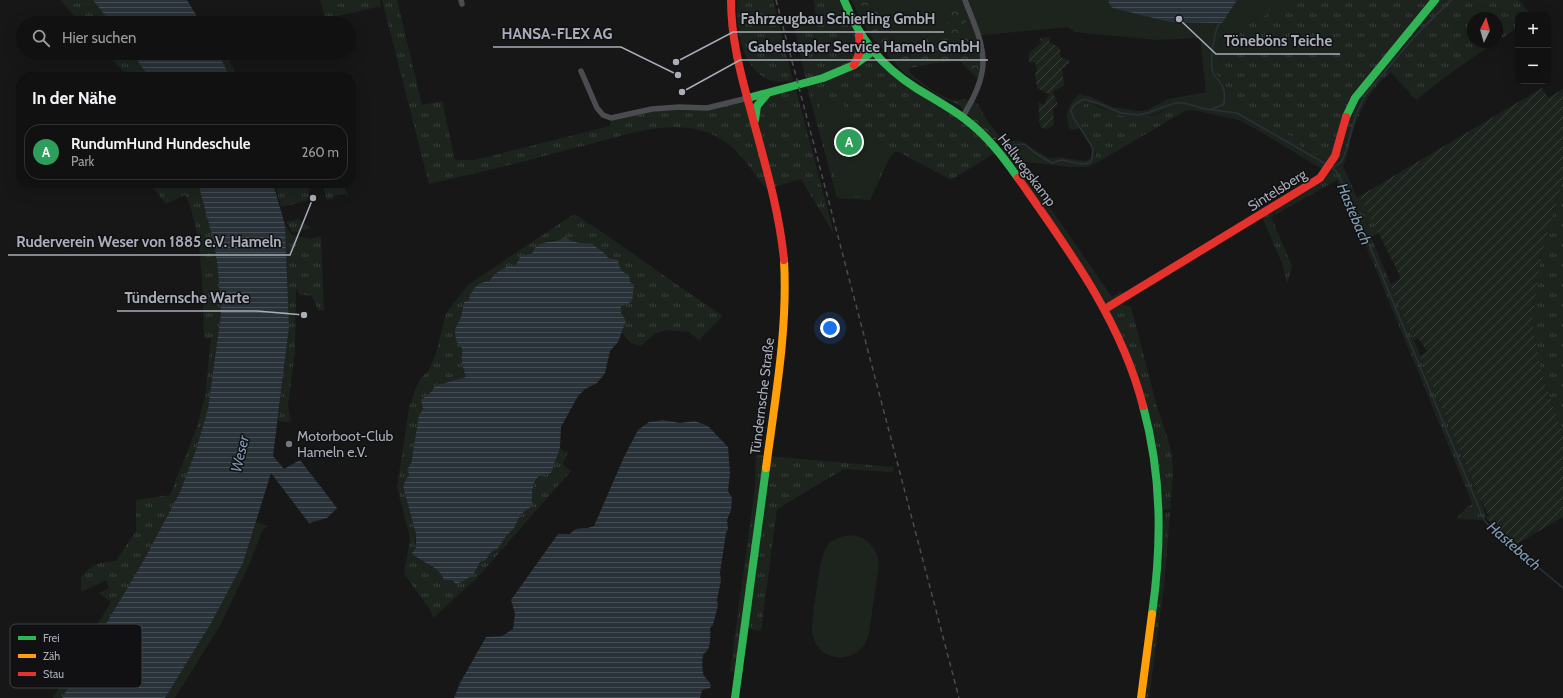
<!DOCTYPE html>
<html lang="de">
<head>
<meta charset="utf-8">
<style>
	body { margin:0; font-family:Cabin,sans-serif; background:#1e1f1f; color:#f1f3f6 }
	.controls { position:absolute; right:12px; top:12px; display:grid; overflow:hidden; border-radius:8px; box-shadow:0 4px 16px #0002 }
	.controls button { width:36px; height:36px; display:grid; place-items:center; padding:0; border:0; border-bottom:1px solid #303131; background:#111; color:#f1f3f6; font:20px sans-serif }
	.compass { position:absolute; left:1467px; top:12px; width:36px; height:36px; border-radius:50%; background:#111; box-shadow:0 4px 16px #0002; rotate:5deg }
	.you { position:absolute; left:830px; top:328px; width:14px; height:14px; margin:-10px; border:3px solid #fff; border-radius:50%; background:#1a73e8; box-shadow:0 0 0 6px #1a73e833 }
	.badge { display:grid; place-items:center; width:26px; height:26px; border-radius:50%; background:#0b8043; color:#fff; font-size:13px; font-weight:700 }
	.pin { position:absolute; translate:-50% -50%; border:2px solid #fff; box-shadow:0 1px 4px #0006 }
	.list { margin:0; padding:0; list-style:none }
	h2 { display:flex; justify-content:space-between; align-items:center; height:52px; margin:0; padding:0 16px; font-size:17px }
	h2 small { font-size:13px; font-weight:400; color:#9c9d9f }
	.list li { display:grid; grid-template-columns:26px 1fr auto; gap:12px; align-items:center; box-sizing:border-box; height:56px; margin:0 8px 8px; padding:0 8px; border:1px solid #303131; border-radius:16px }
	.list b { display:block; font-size:15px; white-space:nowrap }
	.list p { margin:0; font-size:13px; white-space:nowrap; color:#9c9d9f }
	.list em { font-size:13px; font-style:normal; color:#9c9d9f }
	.icon { flex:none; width:22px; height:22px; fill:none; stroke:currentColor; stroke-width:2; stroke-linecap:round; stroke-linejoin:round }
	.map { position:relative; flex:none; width:1563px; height:698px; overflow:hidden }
	.search { position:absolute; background:#111; box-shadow:0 4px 16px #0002; left:16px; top:16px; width:340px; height:44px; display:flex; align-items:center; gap:10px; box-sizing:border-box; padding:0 14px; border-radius:22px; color:#9c9d9f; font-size:15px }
	.panel { position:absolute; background:#111; box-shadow:0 4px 16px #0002; left:16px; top:72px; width:340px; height:116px; border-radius:16px }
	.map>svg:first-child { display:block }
	.grass { fill:url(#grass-tufts) }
	.forest { fill:url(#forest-crowns) }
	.park { fill:#1d241e }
	.garden { fill:url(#garden-furrows) }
	.water { fill:url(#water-rules) }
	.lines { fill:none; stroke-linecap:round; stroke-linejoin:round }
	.stream { stroke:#2a3239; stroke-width:1.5 }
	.street { stroke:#4b4c50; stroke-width:5.5 }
	.fast { stroke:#30b455; stroke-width:8 }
	.slow { stroke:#ff9f0a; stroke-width:8 }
	.jam { stroke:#e5322d; stroke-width:8 }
	.rail { stroke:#4b4c4f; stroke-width:1.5; stroke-dasharray:5 4; stroke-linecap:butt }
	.poi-dot { fill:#757880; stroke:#111113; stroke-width:1.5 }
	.labels { text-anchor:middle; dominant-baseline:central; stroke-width:3; stroke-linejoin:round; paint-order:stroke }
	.street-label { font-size:14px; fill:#a8adb8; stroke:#111113 }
	.poi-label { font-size:14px; fill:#a8adb8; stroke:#111113; text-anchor:start }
	.water-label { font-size:15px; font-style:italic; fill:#7f9bb3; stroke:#111113 }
	.key { fill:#111113; stroke:#3e4045; stroke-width:1 }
	.key-label { font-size:11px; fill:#a8adb8 }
	.leader { fill:none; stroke:#a8adb8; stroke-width:1.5 }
	.callout-dot { fill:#a8adb8; stroke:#111113; stroke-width:1.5 }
	.callout-label { font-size:15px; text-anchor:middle; font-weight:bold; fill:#a8adb8; stroke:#111113; stroke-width:3; stroke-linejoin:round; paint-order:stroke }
</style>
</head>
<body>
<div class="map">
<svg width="1563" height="698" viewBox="0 0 1563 698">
	<defs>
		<pattern id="grass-tufts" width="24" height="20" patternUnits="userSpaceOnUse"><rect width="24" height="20" fill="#1d241e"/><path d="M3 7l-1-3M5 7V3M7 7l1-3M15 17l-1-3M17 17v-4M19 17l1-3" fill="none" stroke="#3b413d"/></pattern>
		<pattern id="forest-crowns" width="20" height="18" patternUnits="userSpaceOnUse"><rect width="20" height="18" fill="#1d241e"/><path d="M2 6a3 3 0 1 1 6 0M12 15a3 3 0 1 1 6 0" fill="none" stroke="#3b413d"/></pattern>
		<pattern id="garden-furrows" width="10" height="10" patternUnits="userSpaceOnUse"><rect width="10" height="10" fill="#1d241e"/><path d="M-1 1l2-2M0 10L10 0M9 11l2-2" fill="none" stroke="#3b413d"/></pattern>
		<pattern id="water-rules" width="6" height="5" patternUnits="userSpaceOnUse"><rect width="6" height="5" fill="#2a3239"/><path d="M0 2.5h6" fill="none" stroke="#464d54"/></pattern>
	</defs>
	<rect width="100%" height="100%" fill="#171717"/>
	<g class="grass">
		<path d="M60,0H93L111,23H81Z"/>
		<path d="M320,0H380L381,6L325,19Z"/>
		<path d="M382,0H397L422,105L442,101L455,160H475L610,126L612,118L652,109L707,108L795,86L834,234L801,179L767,189C748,167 736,142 706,132C672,121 638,131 605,140C585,145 564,151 544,156C506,166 467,175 429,184Z"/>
		<path d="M737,0H773L793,81C787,81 777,83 772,81C741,70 736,28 737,0Z"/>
		<path d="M814,0H843L872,52L854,65L806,82L794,25L816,18Z"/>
		<path d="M1288,0H1432L1359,89L1334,152L1329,161L1313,154L1290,140L1292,137L1236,108V106L1227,100L1225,86L1216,74C1223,65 1220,51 1219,40L1222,38V40L1250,22L1275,11Z"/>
		<path d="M1438,0H1519L1531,15H1518V27L1497,42V18H1473V42H1496L1453,71L1416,100L1391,72C1368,90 1358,114 1350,141C1348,150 1347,158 1343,166L1357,198L1360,196L1379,233L1371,237L1487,517L1481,520L1456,519L1467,507L1472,505L1471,500L1362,236L1337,180L1271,217L1292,266L1287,284L1282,263L1262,217L1269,212L1275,215L1276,208L1322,179L1351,109Z"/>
		<path d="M872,52L962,118L998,151L951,180L899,152H895L890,157L870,200L837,198L806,83Z"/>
		<path d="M107,53H132L149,77H128Z"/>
		<path d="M218,53H226L237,77H230Z"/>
		<path d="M1088,103C1097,105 1103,110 1111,112C1119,114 1144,117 1151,116C1163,114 1174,100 1185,111L1098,162L1095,157L1096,153L1080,125L1090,117L1082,107L1084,104Z"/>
		<path d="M1563,179V435L1542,375L1532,321L1541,256Z"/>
		<path d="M147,183H198L214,243L218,270L221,314L208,409L196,450L180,492L144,560L62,698H53L111,602L99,593L109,588L106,580L81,592V577C94,563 97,563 116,561L136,531V500L170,495L197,427L205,396L211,338H204C203,300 203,262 195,224C192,214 191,204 185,195L166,204L154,189Z"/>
		<path d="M275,183H342L348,195L346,196V194L334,196V199L327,200L323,186L308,189L310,200L281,207Z"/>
		<path d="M574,214C625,246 672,283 723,316L699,340L689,332L665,330L654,334L641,346L631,343L622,333L626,321L620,313L630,282L618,266L617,260L608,258C604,250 597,250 592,243C577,245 562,237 547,241C538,243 533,255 520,257L516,265C497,267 482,287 469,300L464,302L461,317L455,329L462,347L463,370L466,377L435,386L431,392L421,400L423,410L413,453L411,465L407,481L403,486L416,534L415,540L417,559C428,564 440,568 444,580H452L477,570L480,562L486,560L490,553L498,548L506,536L514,528L521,514L532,506C532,498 531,483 539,477C542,475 547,474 551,473L560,448L565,452L569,450L563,463L564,466L571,471L476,579L433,618L431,611L404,574L410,538L397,487L409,408L415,390L421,378L429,370L436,354L446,313L469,284Z"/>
		<path d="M299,219L300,221L311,228L293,233L286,222Z"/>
		<path d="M285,225L292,235L310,239L321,236L324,311L318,310L315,302L311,296L299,294L296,288L295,351L288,406L291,422L278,421L289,327Z"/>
		<path d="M1118,303L1131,307L1157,407L1169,443L1172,457L1173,473L1170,509L1159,510L1148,421L1105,309Z"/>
		<path d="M756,455L893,467L894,471L890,472L844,469L777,509L761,631L744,628L739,672L730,671L755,487Z"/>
		<path d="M1165,512H1170L1164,586L1149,698H1141Z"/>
	</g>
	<path class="forest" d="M851,0H879L894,46L951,11L947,0H959L972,36H977L981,49L980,81L960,61L936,63L909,68L910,73C920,81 951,108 964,98L978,104L986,119L1006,145L990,138L958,104L944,99L904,73L869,34Z"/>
	<g class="park">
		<path d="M879,0H947L951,11L946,29L894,46Z"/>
		<path d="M959,0H1288L1275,11L1250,22L1222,41V38L1219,40C1220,51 1223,65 1216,74L1225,86L1227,100L1236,101V108L1292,137L1291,140L1313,154L1329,161L1323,170L1261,132L1241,121L1230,118L1193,110L1185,111C1174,101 1153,118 1138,118C1128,118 1120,116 1111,112C1102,108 1094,102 1084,104L1082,107L1090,117L1081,125L1095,146V157L1098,162L1088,167H1069L1025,162L1020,164L1112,297L1121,291L1123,294L1105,309L999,151L1011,141L1019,140L1050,159L1059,157L1085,161C1102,156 1084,135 1079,127L1076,130L1070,129C1063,114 1069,103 1080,93L1082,95L1091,97L1113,107L1139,111L1147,110L1168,99L1206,92L1200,38L1156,40L1074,32L1068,27L972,36Z"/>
		<path d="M824,98H838L856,119L875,149L890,153L869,197L839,195L819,105Z"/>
		<path d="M256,522L268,526L263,529L249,565L221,624L175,698H165L210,625L243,563Z"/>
		<path d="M852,535C868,538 877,548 879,564L869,633C861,670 809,663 812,625C814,608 819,558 827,546C833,538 842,536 852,535Z"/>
	</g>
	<g class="garden">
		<path d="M1048,37L1050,38L1049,42L1060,48L1061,58H1065L1066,60H1069V64H1066V67L1062,68L1064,85L1053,92L1058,105H1057V107L1053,108L1054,125L1047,129L1040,127L1038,102L1044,105L1049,94L1037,88L1035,73L1037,71L1035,62L1029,63V53L1041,43L1039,39Z"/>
		<path d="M1542,88L1548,98L1563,89V179L1541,256L1532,321L1542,375L1563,435V517L1515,545L1486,518L1489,516L1480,499L1420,356L1427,351L1418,338L1414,340L1390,285L1401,278L1360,196Z"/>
	</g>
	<g class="water">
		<path d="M93,0H187L201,23H111Z"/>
		<path d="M1108,0H1237L1222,23L1170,22L1113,8L1110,6Z"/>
		<path d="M132,53H218L230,77H149Z"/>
		<path d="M198,183H273L285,225L289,327L273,456L284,469L300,460L337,508L327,518L309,523L271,473L243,563L210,625L165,698H62L144,560L180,492L196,450L208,409L221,314L218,270L214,243Z"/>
		<path d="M565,237C573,243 583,244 592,243C597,250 604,250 608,258L618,260C619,268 621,272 629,275L630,282L634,285L632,301L621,307V313L626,321L618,342L610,351L605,373L597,383L585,389L578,396L561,427L560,448L551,473C547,474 542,475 538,477C531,483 532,498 532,506L521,514L514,528L506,536L498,548L490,553L486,560L480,562C474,576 470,578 456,584L452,580H444C439,565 422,564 412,553L416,548V534L403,486L409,474L407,469L411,465L419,415L423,410L421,400L431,392L435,386L466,377C464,372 462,366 462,361C460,350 467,352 456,341L455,329L461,317L464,302L469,300C471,290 478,282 489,281C496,272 505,266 516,265L520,257L532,253C540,237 553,245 565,237Z"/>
		<path d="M663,420L680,423L695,421L708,426L728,447L730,473L728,491L732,498L731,510L727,520L728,529L726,533L720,573L721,580L717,600L718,605L713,625L710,628C711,633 710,643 709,647C708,651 705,652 703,655C702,659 702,667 703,672C703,677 709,680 711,685L710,688L702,690L700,698H454L460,683L486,637L502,636L513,629L515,614L511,600L558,534H570C579,524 584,531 594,526L624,457L638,430L649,422Z"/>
	</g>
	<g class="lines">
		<g class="stream">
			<path d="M1212,109L1224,104C1225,95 1225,88 1219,81C1217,78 1214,76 1213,73C1209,62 1214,34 1219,23"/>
			<path d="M1008,149L1014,145L1025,144L1035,153L1052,163L1062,160L1081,164L1090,163L1092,159L1093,148L1073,117L1071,110L1074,105L1084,99L1100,104L1121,113L1139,115L1147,113L1175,103H1184L1205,109L1237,113L1326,164"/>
			<path d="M1331,167L1336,171L1348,194L1484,520L1491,528L1563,588"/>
			<path d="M1333,168L1342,161L1346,151L1356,114L1366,94L1415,36L1451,0"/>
		</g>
		<g class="street">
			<path d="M461,0L462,4"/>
			<path d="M581,71L597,108L603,115L611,118L652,109L679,107L707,108L748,98"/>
			<path d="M962,118C970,104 979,89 982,72C987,48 973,22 965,0"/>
		</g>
		<g class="fast">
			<path d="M844,0C859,38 881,66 916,88C932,98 949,107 965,119C987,136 1002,155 1018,178"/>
			<path d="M748,98L823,78L854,65L872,52"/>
			<path d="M1346,117L1355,98L1435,0"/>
			<path d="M755,120L757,106L767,94"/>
			<path d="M1143,406C1162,476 1162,543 1152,614"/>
			<path d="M735,698L766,468"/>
		</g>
		<g class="slow">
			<path d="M766,468C775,399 788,329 784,260"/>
			<path d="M1141,698L1152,614"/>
		</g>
		<g class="jam">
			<path d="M731,0C731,37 740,72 750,108C763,157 779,208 784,260"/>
			<path d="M854,65L860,52L859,35"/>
			<path d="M1018,178C1068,249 1121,320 1143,406"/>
			<path d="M1105,309L1320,178L1335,156L1346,117"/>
		</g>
		<path class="rail" d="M776,0L959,698"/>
	</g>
	<circle class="poi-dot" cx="289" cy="444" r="4"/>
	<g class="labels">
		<g class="street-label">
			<text transform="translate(1027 170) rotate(53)">Hellwegskamp</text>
			<text transform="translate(1277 190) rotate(-32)">Sintelsberg</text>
			<text transform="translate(762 396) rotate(-83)">Tündernsche Straße</text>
		</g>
		<g class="poi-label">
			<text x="297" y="436">Motorboot-Club<tspan x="297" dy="16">Hameln e.V.</tspan></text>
		</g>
		<g class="water-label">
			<text transform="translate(1354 214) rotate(67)">Hastebach</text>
			<text transform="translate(240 454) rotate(-77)">Weser</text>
			<text transform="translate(1514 546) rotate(41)">Hastebach</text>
		</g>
	</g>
	<rect x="10" y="624" width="132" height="64" rx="6" class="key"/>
	<rect x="18" y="636" width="18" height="4" fill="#30b455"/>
	<rect x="18" y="654" width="18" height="4" fill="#ff9f0a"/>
	<rect x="18" y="672" width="18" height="4" fill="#e5322d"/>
	<g class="key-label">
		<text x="43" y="642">Frei</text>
		<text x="43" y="660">Zäh</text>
		<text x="43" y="678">Stau</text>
	</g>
	<path class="leader" d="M676 62L733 32H944M678 75L621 47H493M1179 19L1216 54H1340M682 92L740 60H988M313 198L290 255H8M304 315L257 311H117"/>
	<g class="callout-dot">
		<circle cx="676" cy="62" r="4"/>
		<circle cx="678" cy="75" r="4"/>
		<circle cx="1179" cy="19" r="4"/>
		<circle cx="682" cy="92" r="4"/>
		<circle cx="313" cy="198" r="4"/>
		<circle cx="304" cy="315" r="4"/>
	</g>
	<g class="callout-label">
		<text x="838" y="24">Fahrzeugbau Schierling GmbH</text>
		<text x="557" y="39">HANSA-FLEX AG</text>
		<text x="1278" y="46">Töneböns Teiche</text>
		<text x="864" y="52">Gabelstapler Service Hameln GmbH</text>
		<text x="149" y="247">Ruderverein Weser von 1885 e.V. Hameln</text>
		<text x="187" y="303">Tündernsche Warte</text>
	</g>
</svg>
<div class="controls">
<button>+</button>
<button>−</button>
</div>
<svg class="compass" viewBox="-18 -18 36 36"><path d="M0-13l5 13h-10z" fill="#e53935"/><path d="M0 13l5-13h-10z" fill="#9c9d9f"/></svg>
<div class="you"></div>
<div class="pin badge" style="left:849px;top:142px;background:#2e9e5b">A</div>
<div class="search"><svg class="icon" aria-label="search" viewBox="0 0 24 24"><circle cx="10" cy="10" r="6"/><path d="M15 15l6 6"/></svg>Hier suchen</div>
<section class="panel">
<h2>In der Nähe<small></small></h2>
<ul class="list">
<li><span class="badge" style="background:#2e9e5b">A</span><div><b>RundumHund Hundeschule</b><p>Park</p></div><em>260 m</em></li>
</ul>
</section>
</div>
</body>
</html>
